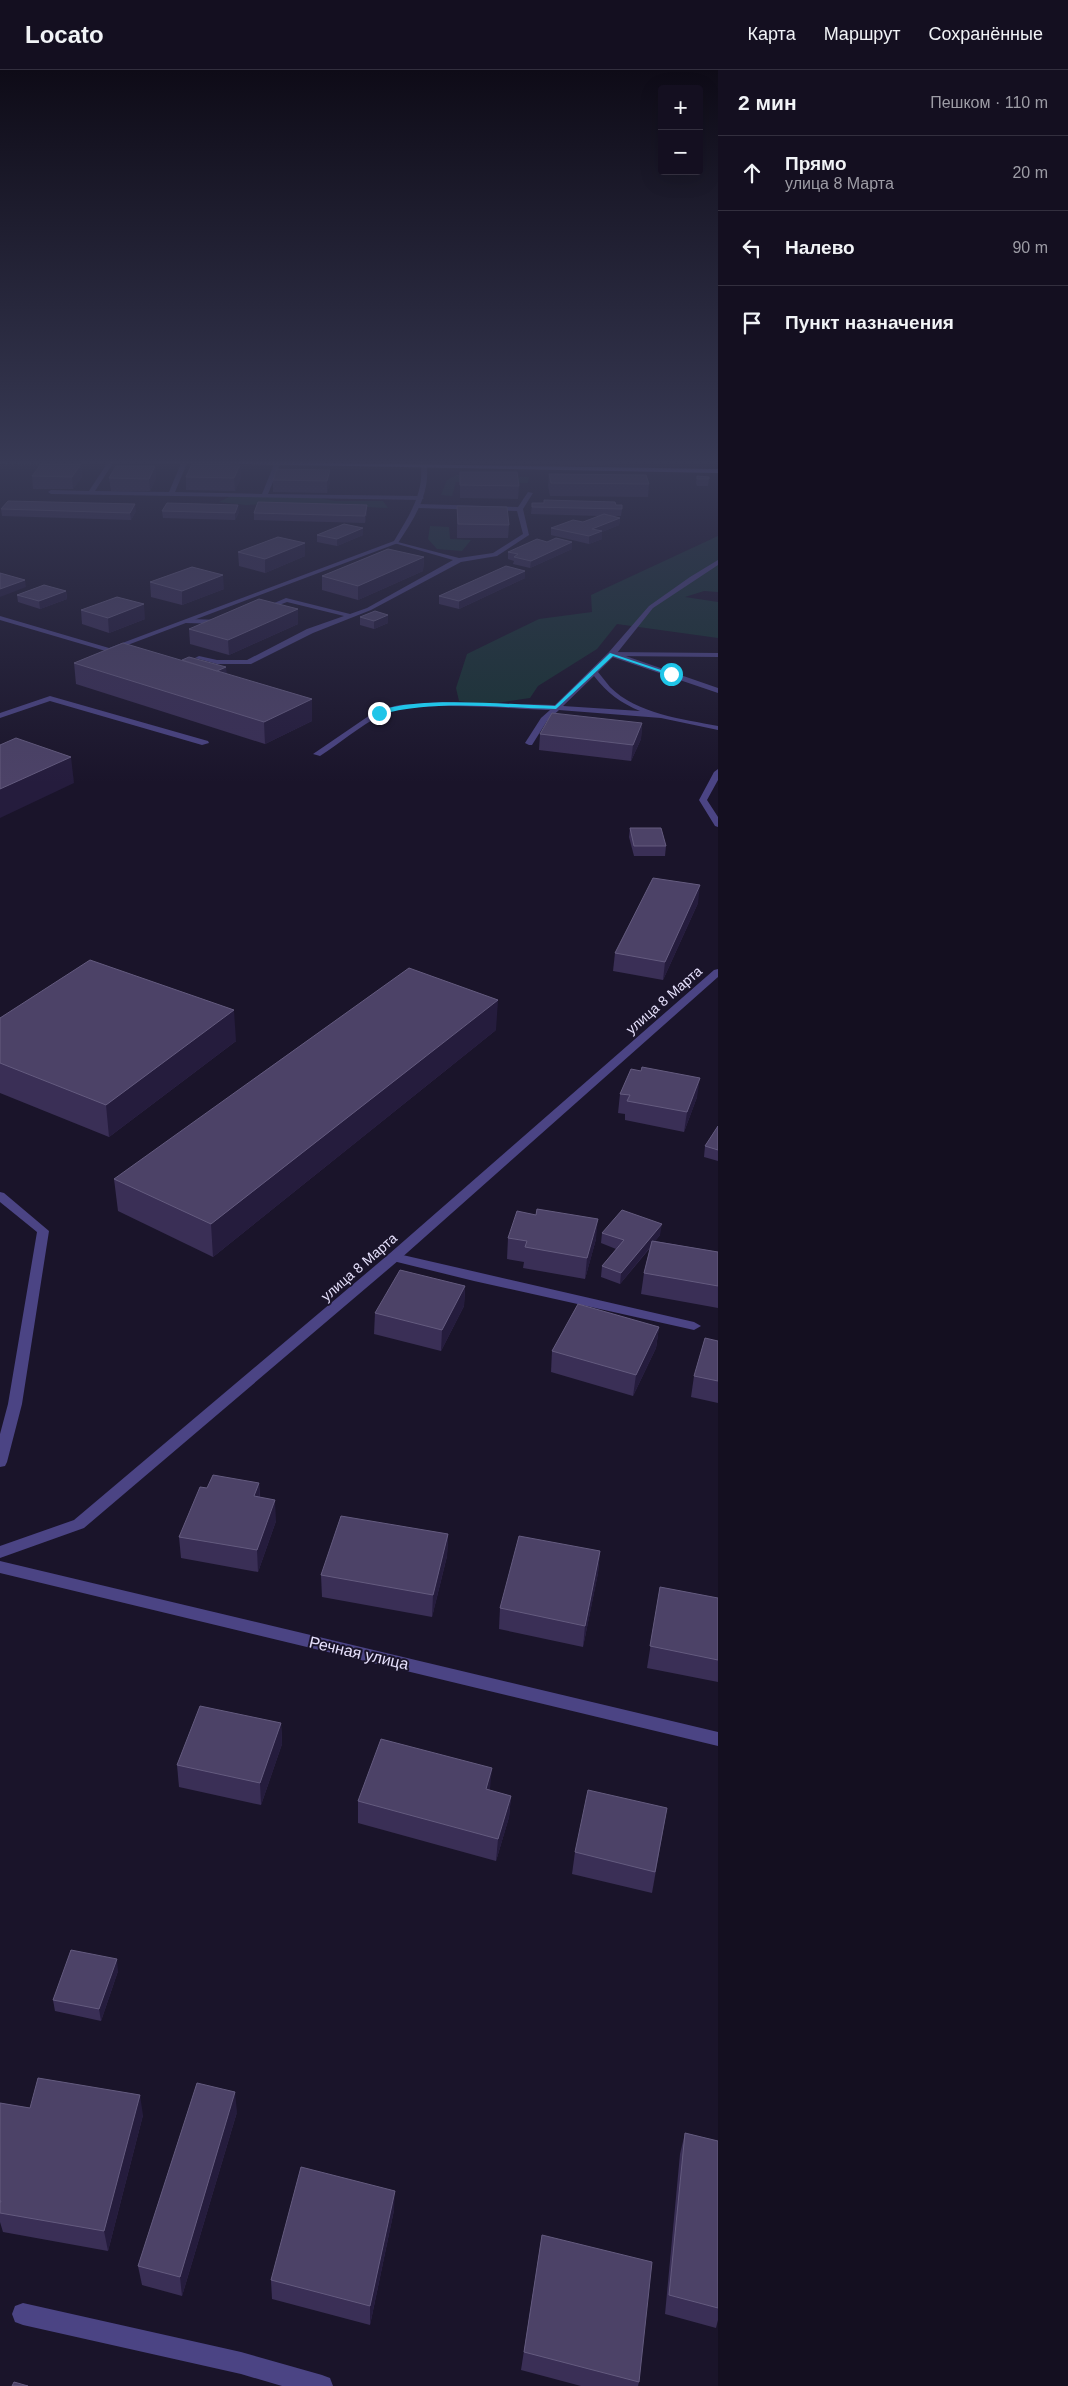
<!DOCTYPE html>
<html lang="ru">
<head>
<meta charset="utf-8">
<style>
	body { margin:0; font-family:Helvetica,sans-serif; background:#211d2d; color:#f1f3f6 }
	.controls { position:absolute; right:15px; top:15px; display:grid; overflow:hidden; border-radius:5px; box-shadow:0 5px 20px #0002 }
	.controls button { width:45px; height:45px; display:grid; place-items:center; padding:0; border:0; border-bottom:1px solid #332f3e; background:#140f20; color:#f1f3f6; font:25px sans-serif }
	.stop { position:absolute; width:15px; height:15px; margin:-11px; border:4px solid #20c5e8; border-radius:50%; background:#fff }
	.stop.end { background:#20c5e8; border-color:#fff; box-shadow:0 1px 5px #0008 }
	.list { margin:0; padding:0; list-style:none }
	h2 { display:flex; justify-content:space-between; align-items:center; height:65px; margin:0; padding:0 20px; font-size:21px }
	h2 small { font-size:16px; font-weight:400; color:#9d9ca5 }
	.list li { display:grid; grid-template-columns:32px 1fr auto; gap:15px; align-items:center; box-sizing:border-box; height:75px; padding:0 20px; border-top:1px solid #332f3e }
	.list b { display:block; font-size:19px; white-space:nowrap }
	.list p { margin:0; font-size:16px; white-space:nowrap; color:#9d9ca5 }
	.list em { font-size:16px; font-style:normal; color:#9d9ca5 }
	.icon { flex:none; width:28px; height:28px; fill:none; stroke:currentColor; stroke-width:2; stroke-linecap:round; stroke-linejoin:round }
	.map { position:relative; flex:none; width:718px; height:2316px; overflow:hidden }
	header { display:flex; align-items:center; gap:30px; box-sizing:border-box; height:70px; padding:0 25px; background:#140f20; border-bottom:1px solid #332f3e }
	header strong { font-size:24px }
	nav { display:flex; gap:28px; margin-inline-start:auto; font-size:18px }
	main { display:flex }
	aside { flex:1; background:#140f20 }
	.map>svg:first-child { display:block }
	.green { fill:#183233 }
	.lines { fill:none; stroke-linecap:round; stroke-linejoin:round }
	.path { stroke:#3eb0b2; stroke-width:2; stroke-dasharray:1 2; stroke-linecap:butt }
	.lane { fill:#4b4484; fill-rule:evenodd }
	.street { fill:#4b4484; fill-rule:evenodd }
	.secondary { fill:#8c81f2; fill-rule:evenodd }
	.wall { fill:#3a2f56 }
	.shaded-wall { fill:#251c3d }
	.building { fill:#4c4267; stroke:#645b7f }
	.route { fill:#20c5e8 }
	.labels { text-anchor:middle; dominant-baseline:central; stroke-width:4; stroke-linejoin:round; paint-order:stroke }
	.street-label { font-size:14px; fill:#e6e0fc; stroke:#1a142a }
	.near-street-label { font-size:16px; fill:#e6e0fc; stroke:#1a142a }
</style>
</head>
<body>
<header>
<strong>Locato</strong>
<nav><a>Карта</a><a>Маршрут</a><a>Сохранённые</a></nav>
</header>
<main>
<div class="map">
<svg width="718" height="2316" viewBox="0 0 718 2316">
	<rect width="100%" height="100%" fill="#1a142a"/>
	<g class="green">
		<path d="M456,405L529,407L528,413L456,412L452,426L441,425L447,410Z"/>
		<path d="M229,427H314L335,431H383L388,438L284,433L246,435L219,432Z"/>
		<path d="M430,456L449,457L450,469L471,470L462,481L437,479L428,469Z"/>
		<path d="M718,466V522L704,521L685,527L718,532V568L617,554L597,579L538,616L530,628L484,635L459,631L456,618L467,584L539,549L592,542L591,525Z"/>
	</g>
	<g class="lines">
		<path class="path" d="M0,393L44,394"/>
		<g class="lane">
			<path d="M110,389L115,390L95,421L169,422L182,391L185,389L188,391L175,422L262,424L275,392L278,390L281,392L268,424L421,426L424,428L421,430L51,424L48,422L51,420L89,421Z"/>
			<path d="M528,422L533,423L523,439L529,465L497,486L461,492L371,540L313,563L251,594H217L195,588L199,586L217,590H247L307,559L344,546L287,532L263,541L258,540L286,528L350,544L367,538L453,490L394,473V471L459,488L493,483L523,464L517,441L418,438L415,436L418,434L518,437Z"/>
			<path d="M188,549L223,550L227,552L223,554L185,553L184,551Z"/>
			<path d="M609,582L718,583V587L614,586L598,602C602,607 606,612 610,617C637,644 682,649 718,656V660L661,648L559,640L547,651L532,675H529L525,673L541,648L550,640C511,639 413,629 381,645C360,656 340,673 320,686L313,684L376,641L399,635L443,632L555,635ZM594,606C607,623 621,633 640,641L563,636Z"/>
			<path d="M50,626L208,671L209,673L202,675L50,631L0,648V643Z"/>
			<path d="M0,1122L4,1123L49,1161L22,1334L7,1392L5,1396L0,1397V1364L8,1334L37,1162L0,1132Z"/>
			<path d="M394,1183L694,1252L701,1256L694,1260L474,1211L389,1190L388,1187L389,1184Z"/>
		</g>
		<g class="street">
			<path d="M420,389H426C432,422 415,447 398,473L109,582L0,550V546L109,578L394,471C410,444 426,421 420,389Z"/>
			<path d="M718,490V495L653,538L617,583L718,618V623L609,586V582L649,536L690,507Z"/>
			<path d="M718,699V710L707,730L718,747V757L715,756L699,730L714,702Z"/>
			<path d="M718,899V907L399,1190L84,1458L0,1488V1476L74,1450L389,1184L714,900Z"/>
			<path d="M0,1491L718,1662V1676L0,1503Z"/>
			<path d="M23,2233L241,2282L322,2305L330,2308L333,2316H282L241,2304L23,2255L15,2252L12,2244L15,2236Z"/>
		</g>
		<path class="secondary" d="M83,389L718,399V403L86,391Z"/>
	</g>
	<g class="wall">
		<rect x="466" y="389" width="25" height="1"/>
		<path d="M558,389H610V395H560Z"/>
		<path d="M682,389H702V392H683Z"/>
		<path d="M81,394L82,407L73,419H33L32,406Z"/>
		<path d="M240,395L241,408L235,421L186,420V407Z"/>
		<path d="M155,396L156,408L150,421H111L109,408Z"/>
		<path d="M330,400V412L327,423L273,422V410Z"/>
		<path d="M460,402L519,416L518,429L460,428Z"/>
		<path d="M549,404L649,414L648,427L550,426L548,416Z"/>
		<path d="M697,406L709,407L708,416H697L696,413Z"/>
		<path d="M532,433L616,435L622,439L621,446H613L620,448L619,455L602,462V469L589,474L551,465V458L583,452L599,446L531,444Z"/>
		<path d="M457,436L509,455L508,468H457Z"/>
		<path d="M1,439L136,441L131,450L2,446Z"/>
		<path d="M162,441L239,442L235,450L163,448Z"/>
		<path d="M367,442L365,453L254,450V443Z"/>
		<path d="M317,465H363L337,476L317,472Z"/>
		<path d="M305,473V486L265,503L239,496L238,482Z"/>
		<path d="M572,479L530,498L513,494L514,491L508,489V482Z"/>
		<path d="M424,487L423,501L358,530L322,520V506Z"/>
		<path d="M525,501V508L459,539L439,534V526Z"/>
		<path d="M150,512L224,519L182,535L151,527Z"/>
		<path d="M66,521L67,529L40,539L18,532L17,525Z"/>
		<path d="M81,540L145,549L109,563L82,554Z"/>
		<path d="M360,547L388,553L374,559L360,555Z"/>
		<path d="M298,554L229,585L190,574L189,559Z"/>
		<path d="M74,593L227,604L312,651L265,674L76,614Z"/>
		<path d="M642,653L641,669L631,691L539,680L540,664Z"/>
		<path d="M630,758L666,776L665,786H634L629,767Z"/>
		<path d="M698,833L663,910L613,901L615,883Z"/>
		<path d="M0,948L236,971L109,1067L0,1023Z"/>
		<path d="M496,960L213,1187L118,1141L114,1109Z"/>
		<path d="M620,1024L697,1027L684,1062L625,1050V1044L618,1043Z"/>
		<path d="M718,1056V1091L704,1087L705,1076Z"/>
		<path d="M602,1163L660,1165L655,1171L718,1182V1238L641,1224L644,1203L650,1178L620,1214L601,1207L602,1196L616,1179L601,1173Z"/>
		<path d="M508,1168L596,1169L585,1209L523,1198L524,1192L507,1189Z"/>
		<path d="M465,1216L464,1236L441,1281L374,1264L375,1243Z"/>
		<path d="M659,1257L656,1278L633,1326L551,1302L552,1281Z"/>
		<path d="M718,1271V1333L691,1327L694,1306Z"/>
		<path d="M259,1413L260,1427L276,1451L258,1502L181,1488L179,1467L207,1418Z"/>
		<path d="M448,1464L447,1486L432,1547L322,1527L321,1505Z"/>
		<path d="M600,1481L598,1503L583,1577L499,1559L500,1538Z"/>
		<path d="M660,1517L718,1528V1612L647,1598Z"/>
		<path d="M281,1653L282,1674L261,1735L179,1717L177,1695Z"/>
		<path d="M490,1720L511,1726L509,1747L496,1791L358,1753V1731Z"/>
		<path d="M667,1738L652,1823L572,1804L575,1782Z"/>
		<path d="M118,1901L101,1951L55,1941L53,1930Z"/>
		<path d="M0,2033L30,2038L143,2045L108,2181L3,2162L0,2152Z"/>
		<path d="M237,2042L182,2226L142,2215L138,2196Z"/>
		<path d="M685,2063L718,2071V2250L716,2258L665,2244L680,2084Z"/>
		<path d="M394,2140L370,2255L272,2229L271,2210Z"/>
		<path d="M542,2165L639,2312L638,2316H581L521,2300Z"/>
	</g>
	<g class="shaded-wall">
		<path d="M81,394L82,407L73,419L72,407Z"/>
		<path d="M240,395L241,408L235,421L234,408Z"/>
		<path d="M155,396L156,408L150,421L149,409Z"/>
		<path d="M330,400V412L327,423V411Z"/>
		<path d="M135,434L136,441L131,450L130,443Z"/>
		<path d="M238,435L239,442L235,450V443Z"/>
		<path d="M367,435V442L365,453V446Z"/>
		<path d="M620,448L619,455L602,462V469L589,474V466L592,459Z"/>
		<path d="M363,458V465L337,476V469Z"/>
		<path d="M572,472V479L530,498L531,491Z"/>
		<path d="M305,473V486L265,503V489Z"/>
		<path d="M424,487L423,501L358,530V516Z"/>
		<path d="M525,501V508L459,539V531Z"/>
		<path d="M223,505L224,519L182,535V521Z"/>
		<path d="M25,510L26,517L0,527V519Z"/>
		<path d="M66,521L67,529L40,539L39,531Z"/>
		<path d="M144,534L145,549L109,563L108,548Z"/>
		<path d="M298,539V554L229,585L228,570Z"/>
		<path d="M388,545V553L374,559V551Z"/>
		<path d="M226,597L227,605L214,603Z"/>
		<path d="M312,629V651L265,674L264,652Z"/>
		<path d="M642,653L641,669L631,691L633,675Z"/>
		<path d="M71,687L74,713L0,748V719Z"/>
		<path d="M700,815L698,833L663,910L665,892Z"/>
		<path d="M498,930L496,960L213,1187L211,1154Z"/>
		<path d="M234,940L236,971L109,1067L106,1035Z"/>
		<path d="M700,1008L697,1027L684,1062L687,1042Z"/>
		<path d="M598,1149L596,1169L585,1209L587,1188Z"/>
		<path d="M662,1154L660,1165L620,1214L621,1203Z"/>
		<path d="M465,1216L464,1236L441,1281L442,1260Z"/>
		<path d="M659,1257L656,1278L633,1326L636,1305Z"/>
		<path d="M259,1413L260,1434L254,1426Z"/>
		<path d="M275,1430L276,1451L258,1502L257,1480Z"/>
		<path d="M448,1464L447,1486L432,1547L433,1525Z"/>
		<path d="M600,1481L598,1503L583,1577L585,1556Z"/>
		<path d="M281,1653L282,1674L261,1735L260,1713Z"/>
		<path d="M492,1698L490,1719L484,1740L486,1719Z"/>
		<path d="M511,1726L509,1747L496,1791L498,1769Z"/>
		<path d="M117,1889L118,1901L101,1951L99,1939Z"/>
		<path d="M235,2022L237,2042L182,2226L180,2207Z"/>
		<path d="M140,2025L143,2045L108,2181L104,2161Z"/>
		<path d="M395,2121L394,2140L370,2255V2236Z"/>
	</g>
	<g class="building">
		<path d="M41,394H81L72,407L32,406Z"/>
		<path d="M192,394L240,395L234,408L186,407Z"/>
		<path d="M116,396H155L149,409L109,408Z"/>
		<path d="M277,399L330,400L327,411L273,410Z"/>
		<path d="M460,402H517L519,416L460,415Z"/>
		<path d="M549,404L646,405L649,414L551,413Z"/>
		<path d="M697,406L709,407V409H697Z"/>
		<path d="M544,430L615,432L616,435H622V439L532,437V433H544Z"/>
		<path d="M8,431L135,434L130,443L1,439Z"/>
		<path d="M258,432L367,435L365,446L254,443Z"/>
		<path d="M167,433L238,435L235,443L162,441Z"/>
		<path d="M457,436L507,437L509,455L458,454Z"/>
		<path d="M604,444L620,448L592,459L602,461L589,466L551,458L573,450L583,452Z"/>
		<path d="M344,454L363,458L337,469L317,465Z"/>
		<path d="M278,467L305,473L265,489L238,482Z"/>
		<path d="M556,468L572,472L531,491L514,487L518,484L508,482L537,469L547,472Z"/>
		<path d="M388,479L424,487L358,516L322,506Z"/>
		<path d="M506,496L525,501L459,531L439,526Z"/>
		<path d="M192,497L223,505L182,521L150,512Z"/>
		<path d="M0,503L25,510L0,519Z"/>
		<path d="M44,515L66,521L39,531L17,525Z"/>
		<path d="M117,527L144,534L108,548L81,540Z"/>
		<path d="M259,529L298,539L228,570L189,559Z"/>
		<path d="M375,541L388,545L374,551L360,547Z"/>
		<path d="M123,573L312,629L264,652L74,593Z"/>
		<path d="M189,587L226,597L217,601L182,590Z"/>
		<path d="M552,643L642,653L633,675L540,664Z"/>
		<path d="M16,668L71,687L0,719V675Z"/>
		<path d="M630,758H661L666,776H634Z"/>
		<path d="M653,808L700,815L665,892L615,883Z"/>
		<path d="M90,890L234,940L106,1035L0,993V948Z"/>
		<path d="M409,898L498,930L211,1154L114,1109Z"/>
		<path d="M642,997L700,1008L687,1042L627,1031L630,1025L620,1024L631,999L641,1001Z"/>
		<path d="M718,1056V1080L705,1076Z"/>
		<path d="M537,1139L598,1149L587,1188L525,1177L527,1171L508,1168L517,1141L536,1145Z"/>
		<path d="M622,1140L662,1154L621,1203L602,1196L624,1170L602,1163Z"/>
		<path d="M652,1171L718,1182V1216L644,1203Z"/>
		<path d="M400,1200L465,1216L442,1260L375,1243Z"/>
		<path d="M578,1234L659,1257L636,1305L552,1281Z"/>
		<path d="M705,1268L718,1271V1311L694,1306Z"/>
		<path d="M213,1405L259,1413L254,1426L275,1430L257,1480L179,1467L200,1417L207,1418Z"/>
		<path d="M341,1446L448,1464L433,1525L321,1505Z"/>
		<path d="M519,1466L600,1481L585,1556L500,1538Z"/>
		<path d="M660,1517L718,1528V1590L650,1576Z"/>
		<path d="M200,1636L281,1653L260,1713L177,1695Z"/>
		<path d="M381,1669L492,1698L486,1719L511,1726L498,1769L358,1731Z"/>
		<path d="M588,1720L667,1738L655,1802L575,1782Z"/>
		<path d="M71,1880L117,1889L99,1939L53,1930Z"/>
		<path d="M38,2008L140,2025L104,2161L0,2143V2133L1,2131H0V2033L30,2038Z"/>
		<path d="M197,2013L235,2022L180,2207L138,2196Z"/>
		<path d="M685,2063L718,2071V2238L669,2225Z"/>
		<path d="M301,2097L395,2121L370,2236L271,2210Z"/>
		<path d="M542,2165L652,2192L639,2312L524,2282Z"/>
		<path d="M14,2312L28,2316H12Z"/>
	</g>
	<linearGradient id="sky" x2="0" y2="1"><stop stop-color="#0e0b17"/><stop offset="0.55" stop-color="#383a55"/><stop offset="1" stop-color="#383a55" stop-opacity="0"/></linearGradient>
	<rect width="718" height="713" fill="url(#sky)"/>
	<path class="route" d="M610,583L673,604L669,605L613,586L556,639C498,638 435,629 379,645L376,643C408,625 514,635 555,636Z"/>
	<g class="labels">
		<g class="street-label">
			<text transform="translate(664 930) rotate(-41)">улица 8 Марта</text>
			<text transform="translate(359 1197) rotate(-41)">улица 8 Марта</text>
		</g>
		<g class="near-street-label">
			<text transform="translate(359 1583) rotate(13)">Речная улица</text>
		</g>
	</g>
</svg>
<div class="controls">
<button>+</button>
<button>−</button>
</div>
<div class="stop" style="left:671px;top:604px"></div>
<div class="stop end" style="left:379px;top:643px"></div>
</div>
<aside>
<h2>2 мин<small>Пешком · 110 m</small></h2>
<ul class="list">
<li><svg class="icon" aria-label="ahead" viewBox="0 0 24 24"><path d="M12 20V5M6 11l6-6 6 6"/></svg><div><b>Прямо</b><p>улица 8 Марта</p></div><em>20 m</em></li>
<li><svg class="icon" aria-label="left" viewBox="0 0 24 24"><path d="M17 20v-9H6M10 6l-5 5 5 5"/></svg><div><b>Налево</b></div><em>90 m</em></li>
<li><svg class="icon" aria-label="arrive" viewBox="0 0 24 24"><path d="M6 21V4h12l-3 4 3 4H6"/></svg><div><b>Пункт назначения</b></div></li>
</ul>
</aside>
</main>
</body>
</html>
